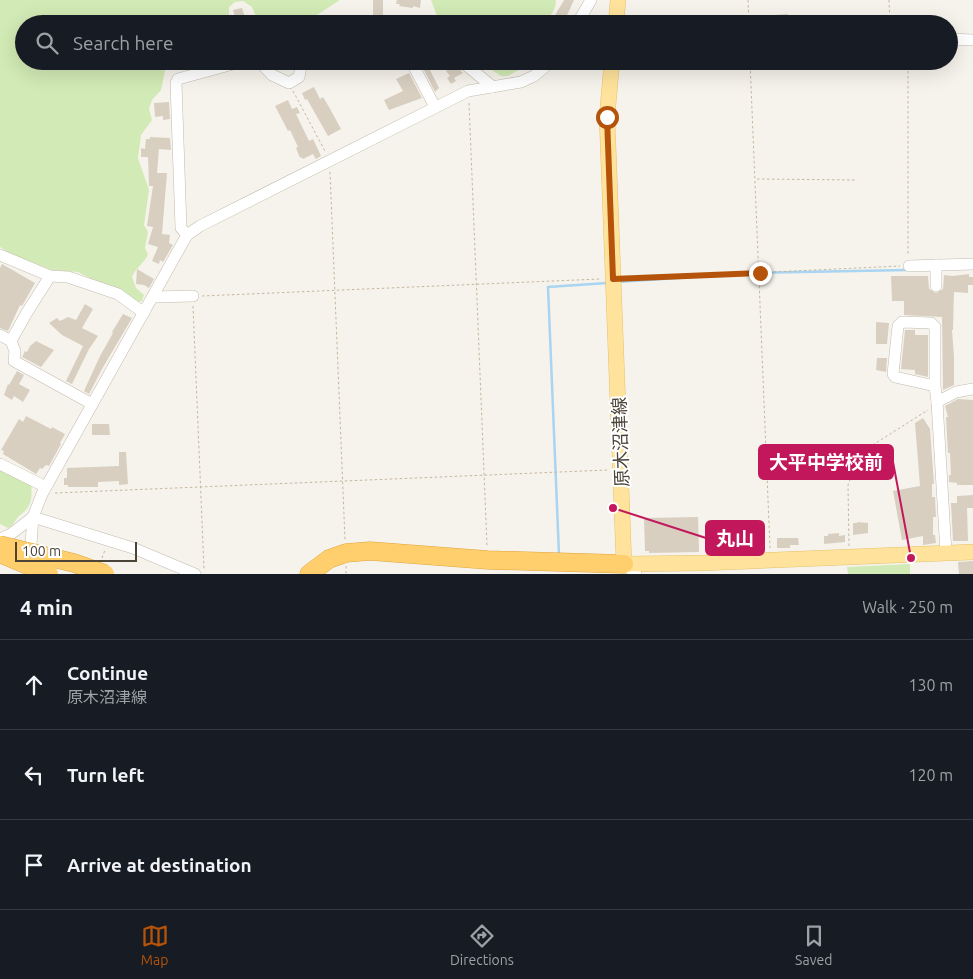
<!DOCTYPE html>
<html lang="en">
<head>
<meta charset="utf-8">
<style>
	body { margin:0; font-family:Ubuntu,"Noto Sans JP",sans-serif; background:#242831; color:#f1f3f6 }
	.scale { position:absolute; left:15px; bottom:12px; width:122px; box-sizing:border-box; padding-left:5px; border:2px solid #4b4439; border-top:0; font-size:14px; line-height:18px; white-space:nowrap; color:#4b4439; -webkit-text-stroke:4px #fff; paint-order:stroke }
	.stop { position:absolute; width:15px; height:15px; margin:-11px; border:4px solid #b45309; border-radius:50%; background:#fff }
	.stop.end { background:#b45309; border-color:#fff; box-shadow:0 1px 5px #0008 }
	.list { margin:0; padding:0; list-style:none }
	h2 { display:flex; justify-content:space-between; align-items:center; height:65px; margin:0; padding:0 20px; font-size:21px }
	h2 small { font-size:16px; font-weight:400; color:#9ea1a6 }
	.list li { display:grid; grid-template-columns:32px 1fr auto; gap:15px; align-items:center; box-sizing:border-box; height:90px; padding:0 20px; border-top:1px solid #363941 }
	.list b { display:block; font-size:19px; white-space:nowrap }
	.list p { margin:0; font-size:16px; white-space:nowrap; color:#9ea1a6 }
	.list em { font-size:16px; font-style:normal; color:#9ea1a6 }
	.icon { flex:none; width:28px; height:28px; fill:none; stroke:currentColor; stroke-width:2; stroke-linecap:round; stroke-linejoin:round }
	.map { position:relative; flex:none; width:973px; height:574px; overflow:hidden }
	.search { position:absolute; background:#171b24; box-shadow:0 5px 20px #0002; left:15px; right:15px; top:15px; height:55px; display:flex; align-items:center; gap:12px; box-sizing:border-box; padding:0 18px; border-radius:28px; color:#9ea1a6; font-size:19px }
	.sheet { height:335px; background:#171b24 }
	nav { display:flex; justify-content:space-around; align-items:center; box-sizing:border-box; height:70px; border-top:1px solid #363941; background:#171b24; font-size:14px; color:#9ea1a6 }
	nav a { display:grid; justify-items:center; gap:2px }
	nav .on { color:#b45309 }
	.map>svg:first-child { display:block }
	.green { fill:#d2eab5 }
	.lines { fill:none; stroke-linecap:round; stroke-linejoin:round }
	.stream { stroke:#a9d4f2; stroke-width:2.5 }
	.building { fill:#d8cfc1 }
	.minor-casing { stroke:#c2bbae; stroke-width:12 }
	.major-casing { stroke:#e6c16a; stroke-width:16 }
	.highway-casing { stroke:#e0a43c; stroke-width:19 }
	.path { stroke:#c4b79f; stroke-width:1; stroke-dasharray:2.5 2.5; stroke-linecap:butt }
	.minor { stroke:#fff; stroke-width:11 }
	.major { stroke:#ffe39c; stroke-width:15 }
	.highway { stroke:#ffcf6e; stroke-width:18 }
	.highway-bridge-casing { stroke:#e0a43c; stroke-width:19; stroke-linecap:butt }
	.highway-bridge { stroke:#ffcf6e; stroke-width:18 }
	.route { stroke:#b45309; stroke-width:6 }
	.labels { text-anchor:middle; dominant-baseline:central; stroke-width:4; stroke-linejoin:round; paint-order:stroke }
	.street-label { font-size:18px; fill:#4b4439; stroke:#fff }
	.leader { fill:none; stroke:#c2185b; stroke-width:2 }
	.callout-dot { fill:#c2185b; stroke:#fff; stroke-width:2 }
	.callout { fill:#c2185b; stroke:#c2185b; stroke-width:2 }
	.callout-label { font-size:19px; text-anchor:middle; font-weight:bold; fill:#fff }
</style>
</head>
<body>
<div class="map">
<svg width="973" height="574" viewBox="0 0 973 574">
	<rect width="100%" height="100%" fill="#f6f3ec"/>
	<g class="green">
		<path d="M0,0H340L309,20L306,24H259L252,7L243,1L235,2L229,7V16L224,21L217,24H24V61H169L166,66L161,90L152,100L149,109L152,120L141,135L138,158L149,190L144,225L148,232L145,248L148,254C144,264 136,267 132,277L136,288L144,295L142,301L137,302L78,272L52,270L11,254L0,247Z"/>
		<path d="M431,0H556C556,9 551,18 542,21L540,24H446L437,16Z"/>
		<path d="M478,61H531V63L508,76H501Z"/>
		<path d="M0,461L31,481C32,497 33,506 19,516C15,520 14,525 8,528L0,524Z"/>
		<path d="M910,564V574H848L847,567Z"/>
	</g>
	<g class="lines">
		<g class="stream">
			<path d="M617,282L755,273L907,270"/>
			<path d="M559,555L548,287L607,283"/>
		</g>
	</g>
	<g class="building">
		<path d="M373,0H383V17L373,18Z"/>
		<path d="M397,0H421L420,8L413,6V8L399,6L400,4H396Z"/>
		<path d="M564,0H574L563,24H550Z"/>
		<path d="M242,8L247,24H237L233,10Z"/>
		<path d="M788,14V22L756,24V16Z"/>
		<path d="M427,64L439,88L435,92L422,66Z"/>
		<path d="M455,65L463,73L454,78L456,81L451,84L447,78L450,76L446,71Z"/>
		<path d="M409,73L422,98L389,110L384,100L403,91L396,79Z"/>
		<path d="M314,87L320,99L323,97L329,107L341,129L328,136L307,99L305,100L302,93Z"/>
		<path d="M288,100L292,109L297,107L300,113L296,114L309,141L313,139L321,156L316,159L313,154L303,159L301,157L300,158L296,148L298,147L290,130L288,131L275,106Z"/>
		<path d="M169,102L170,119L163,120V116L155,117L154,103Z"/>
		<path d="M150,137L170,138L171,150L159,149L157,173H167L162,234L170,235L169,243L173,245L163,262L160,260L159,264L152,261L158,247L148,244L153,227L147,226L153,186H149L148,157H141V148L145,149L146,139H150Z"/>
		<path d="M2,264L35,283L22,306L20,305L8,331L0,328V268Z"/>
		<path d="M137,269L154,279L149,288L144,285L136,284Z"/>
		<path d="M969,274V277H973V285H968V293L954,292L953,330H952L954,356V385L943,390L942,317L904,315V301H892L891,276H928L929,289L936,293L943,289L944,275L953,276Z"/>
		<path d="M85,304L93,309L82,328L98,336L89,349L72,384L66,381L83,346L62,335L49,323L57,318L60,321L68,317L76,320Z"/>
		<path d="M123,314L132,318L102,369L89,394L84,391L100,356L113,333L112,332Z"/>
		<path d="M876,322L889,323L887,344H876Z"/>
		<path d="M905,330H915V335H928V377L915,374V370L901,369Z"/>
		<path d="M36,341L54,350L41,367L22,357L25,351L27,352L30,346Z"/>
		<path d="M877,358H887L886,372L876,370Z"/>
		<path d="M17,371L24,375L19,384L30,390L23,402L14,396L12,400L4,395L8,384L9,385Z"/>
		<path d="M958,399L973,400V485H957V483L949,482V475H951L950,453H948L946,417H948L945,406Z"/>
		<path d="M26,416L51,429L52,427L65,434L60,443L61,444L49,466L46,465L42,469L40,468L36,474L3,454L4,451L1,450L19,419L23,422Z"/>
		<path d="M923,418L930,429L934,484H932V497H935L936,517H933V535H935L936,543L923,545V536L902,540L893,491L920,486L915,423Z"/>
		<path d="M92,424H109L110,435H92Z"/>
		<path d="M119,452H126L128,484L119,485V481L98,482V487H68V485H64V478H67V468L119,466Z"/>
		<path d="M973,495V508H967L968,541H953L951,503H957V496Z"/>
		<path d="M698,517L699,552L649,553V551H645L644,518Z"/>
		<path d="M857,522L868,523V533L853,535V523H857Z"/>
		<path d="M839,533V536L845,535V542L824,544V536H828V534Z"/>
		<path d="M777,538H798L799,545H790V548H777Z"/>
		<path d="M973,561V574H959L958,562Z"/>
	</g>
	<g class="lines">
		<g class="minor-casing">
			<g id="minor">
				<path d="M577,24L591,0"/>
				<path d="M949,39L973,40"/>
				<path d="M259,61L272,75L289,83L299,77L302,61"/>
				<path d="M411,61L435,107"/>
				<path d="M461,61L493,87"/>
				<path d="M187,235L181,228L176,83L178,79L244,61"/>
				<path d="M0,255L50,276L68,277L118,294L144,313"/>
				<path d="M936,265V286"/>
				<path d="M909,266L973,264"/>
				<path d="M154,297L193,296"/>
				<path d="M0,335L11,341L15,351L14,361L92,404"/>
				<path d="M11,341L26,314L50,276"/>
				<path d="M935,386L895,377L893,374L898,326L902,322L931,323L935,327V386L937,402L946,553"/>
				<path d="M937,402L956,392L973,389"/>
				<path d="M0,464L46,487"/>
				<path d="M0,539L11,534L33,517L133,548L195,574"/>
				<path d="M30,558L33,517L42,494L187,235L200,226L468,91L521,82L534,76L552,61"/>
				<path d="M624,564L636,574"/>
			</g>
		</g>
		<g class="major-casing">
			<g id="major">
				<path d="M616,24L618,0"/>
				<path d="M612,61L607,117L624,564L703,563L973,552"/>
			</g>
		</g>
		<g class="highway-casing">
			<path id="highway" d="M309,574L329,559L346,553L370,551L488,560L624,564"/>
		</g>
		<g class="path">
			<path d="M748,0L749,24"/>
			<path d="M889,0L890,24"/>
			<path d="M750,61L770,548"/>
			<path d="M908,61V255"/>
			<path d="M293,91L325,151"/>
			<path d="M469,103L487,546"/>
			<path d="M330,172L345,540"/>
			<path d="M757,179L857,180"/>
			<path d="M624,279L900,266"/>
			<path d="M202,296L600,279"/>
			<path d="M193,306L204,569"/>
			<path d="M55,493L608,470"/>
			<path d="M849,546L848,485L860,453L928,410"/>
			<path d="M102,558L105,550"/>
			<path d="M346,566V574"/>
		</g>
		<use href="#minor" class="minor"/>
		<use href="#major" class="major"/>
		<use href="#highway" class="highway"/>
		<g class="highway-bridge-casing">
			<g id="highway-bridge">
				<path d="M0,545L74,563L105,574"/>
				<path d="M1,554L49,574"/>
			</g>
		</g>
		<use href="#highway-bridge" class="highway-bridge"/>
	</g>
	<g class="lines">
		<path class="route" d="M607,117L613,279L760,273"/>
	</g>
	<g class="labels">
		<g class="street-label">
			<text transform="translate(620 442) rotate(-92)">原木沼津線</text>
		</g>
	</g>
	<path class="leader" d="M911 558L893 462M613 508L706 538"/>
	<g class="callout-dot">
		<circle cx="911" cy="558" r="5"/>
		<circle cx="613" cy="508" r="5"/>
	</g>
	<g class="callout">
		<rect x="759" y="445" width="134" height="34" rx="5"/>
		<rect x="706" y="521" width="58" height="34" rx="5"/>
	</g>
	<g class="callout-label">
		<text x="826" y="469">大平中学校前</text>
		<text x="735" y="545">丸山</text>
	</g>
</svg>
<div class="scale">100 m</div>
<div class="stop" style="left:607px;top:117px"></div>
<div class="stop end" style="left:760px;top:273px"></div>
<div class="search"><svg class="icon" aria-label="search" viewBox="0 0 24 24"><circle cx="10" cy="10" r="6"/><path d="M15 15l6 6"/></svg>Search here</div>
</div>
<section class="sheet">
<h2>4 min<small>Walk · 250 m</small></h2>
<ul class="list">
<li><svg class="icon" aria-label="ahead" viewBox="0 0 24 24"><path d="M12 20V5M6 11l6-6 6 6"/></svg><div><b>Continue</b><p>原木沼津線</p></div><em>130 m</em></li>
<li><svg class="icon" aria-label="left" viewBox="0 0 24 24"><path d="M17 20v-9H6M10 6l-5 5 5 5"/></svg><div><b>Turn left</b></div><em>120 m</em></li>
<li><svg class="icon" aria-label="arrive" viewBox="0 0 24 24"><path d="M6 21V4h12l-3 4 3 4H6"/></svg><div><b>Arrive at destination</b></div></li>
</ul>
</section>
<nav>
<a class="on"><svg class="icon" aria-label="map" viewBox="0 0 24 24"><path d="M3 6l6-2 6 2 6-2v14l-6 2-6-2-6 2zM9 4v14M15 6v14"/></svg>Map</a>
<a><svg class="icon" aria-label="directions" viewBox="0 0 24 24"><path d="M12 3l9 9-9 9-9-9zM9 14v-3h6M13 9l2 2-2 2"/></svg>Directions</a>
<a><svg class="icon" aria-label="saved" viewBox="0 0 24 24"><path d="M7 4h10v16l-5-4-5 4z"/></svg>Saved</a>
</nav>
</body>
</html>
